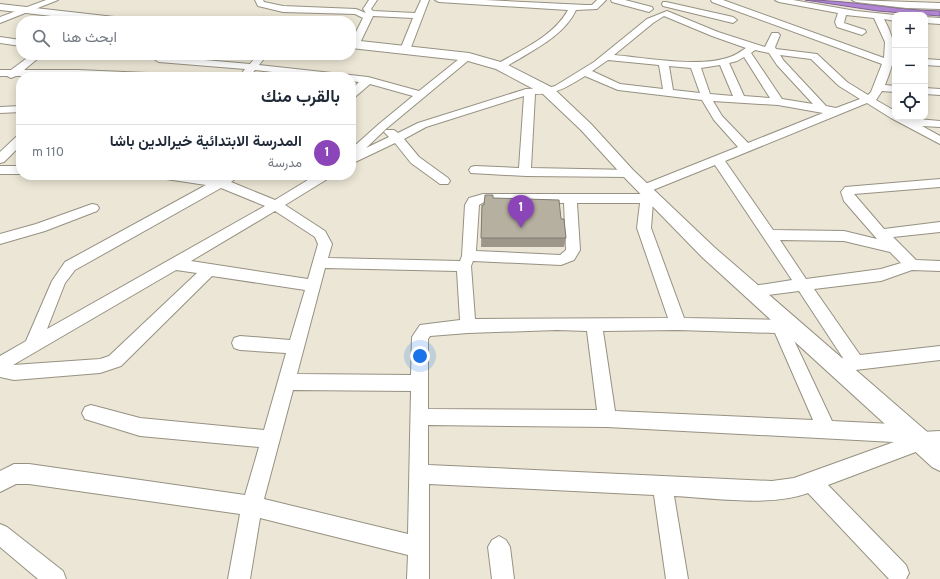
<!DOCTYPE html>
<html lang="ar">
<head>
<meta charset="utf-8">
<style>
	body { margin:0; font-family:Overpass,Vazirmatn,sans-serif; background:#f2f2f3; color:#1f2937; direction:rtl }
	.controls { position:absolute; right:12px; top:12px; display:grid; overflow:hidden; border-radius:8px; box-shadow:0 2px 10px #0003 }
	.controls button { width:36px; height:36px; display:grid; place-items:center; padding:0; border:0; border-bottom:1px solid #e0e1e3; background:#fff; color:#1f2937; font:20px sans-serif }
	.you { position:absolute; left:420px; top:356px; width:14px; height:14px; margin:-10px; border:3px solid #fff; border-radius:50%; background:#1a73e8; box-shadow:0 0 0 6px #1a73e833 }
	.badge { display:grid; place-items:center; width:26px; height:26px; border-radius:50%; background:#8b45b8; color:#fff; font-size:13px; font-weight:700 }
	.pin { position:absolute; translate:-50% -33px; filter:drop-shadow(0 1px 2px #0008) }
	.pin::after { content:''; position:absolute; top:21px; width:14px; height:12px; background:inherit; clip-path:polygon(0 0,100% 0,50% 100%) }
	.list { margin:0; padding:0; list-style:none }
	h2 { display:flex; justify-content:space-between; align-items:center; height:52px; margin:0; padding:0 16px; font-size:17px }
	h2 small { font-size:13px; font-weight:400; color:#747a83 }
	.list li { display:grid; grid-template-columns:26px 1fr auto; gap:12px; align-items:center; box-sizing:border-box; height:56px; padding:0 16px; border-top:1px solid #e0e1e3 }
	.list b { display:block; font-size:15px; white-space:nowrap }
	.list p { margin:0; font-size:13px; white-space:nowrap; color:#747a83 }
	.list em { font-size:13px; font-style:normal; color:#747a83 }
	.icon { flex:none; width:22px; height:22px; fill:none; stroke:currentColor; stroke-width:2; stroke-linecap:round; stroke-linejoin:round }
	.map { position:relative; flex:none; width:940px; height:579px; overflow:hidden; direction:ltr }
	.search { position:absolute; background:#fff; box-shadow:0 2px 10px #0003; left:16px; top:16px; width:340px; height:44px; display:flex; align-items:center; gap:10px; box-sizing:border-box; padding:0 14px; border-radius:16px; color:#747a83; font-size:15px }
	.panel { position:absolute; background:#fff; box-shadow:0 2px 10px #0003; left:16px; top:72px; width:340px; height:108px; border-radius:16px; direction:rtl }
	.map>svg:first-child { display:block }
	.water { fill:#b186d3; stroke:#806196 }
	.lines { fill:none; stroke-linecap:round; stroke-linejoin:round }
	.minor-casing { stroke:#969182; stroke-width:2 }
	.major-casing { stroke:#969182; stroke-width:2 }
	.minor { fill:#fff; fill-rule:evenodd }
	.major { fill:#fff; fill-rule:evenodd }
	.wall { fill:#9d978a }
	.building { fill:#b6b0a1; stroke:#7f7b71 }
</style>
</head>
<body>
<div class="map">
<svg width="940" height="579" viewBox="0 0 940 579">
	<rect width="100%" height="100%" fill="#ebe6d5"/>
	<path class="water" d="M805,0C850,0 895,10 940,11V16L878,11Z"/>
	<g class="lines">
		<g class="minor-casing">
			<g id="minor">
				<path d="M46,0H58L0,23V17Z"/>
				<path d="M255,0H263L264,2L283,6L356,9L366,13L363,9L369,0H377L371,9L373,11L415,13L421,0H429L410,50L405,53L400,50L413,18L373,16L359,45L354,48L351,47V42L363,18L355,14L283,12L258,6Z"/>
				<path d="M435,0H485L586,5H592L597,0H606L597,9L576,10C565,33 541,46 519,59C513,62 507,67 500,69L497,68L495,66L497,64C521,50 554,36 568,10L439,2Z"/>
				<path d="M611,0H625L652,7L653,9L649,12L612,2Z"/>
				<path d="M711,0H723L884,58L885,42L874,18L846,15L844,23L865,30L866,32L862,35L837,27L835,22L838,13L779,2L775,0H793L856,11L895,15V21L884,19C898,45 896,58 885,85L895,86V92L882,91L876,100L895,111V117L940,121V127L922,126L940,136V144L891,118L867,103L725,161L773,230L844,231L877,239L844,201L841,192L845,187L940,179V187L854,194L884,229L940,222V232L893,237L916,260L940,261V271L912,270L881,281L814,289L860,355L940,346V360L847,371L841,369L839,364L841,359L843,358L799,291L752,297L747,295L744,291L747,287L792,280L715,165L648,192L644,193L640,192L638,189L640,186L738,147L714,120L702,100L618,90L585,76C567,87 557,94 535,94L531,168L632,170L634,173L632,176L628,177L526,176L471,173L469,170L471,167L475,166L519,168L524,96L426,127L404,139L419,157L448,178L450,181L448,184H440L411,163L395,143L351,164V149L379,124L413,96L370,84L355,97L351,98V90L359,82L351,81V77H317L255,70L249,77H239L245,69L159,62L154,59L159,56L250,64L257,55H267L259,65L368,77L419,91L464,55H470L472,57L470,59L387,128L366,148L389,137L384,132L386,130H394L398,133L418,123L526,89L548,88L555,86L594,62L647,19L667,11L718,32L765,47L772,33H778L780,35L775,47L776,49L817,54L847,82L868,95L871,92L882,64L712,2ZM664,16L712,36L746,48C741,51 736,55 730,57C700,68 647,58 614,55L653,23ZM755,50L769,53L777,65L813,104L782,99L751,53ZM780,55L811,59L839,86L860,99L836,108L826,106L784,61ZM744,57L770,98L744,96L729,63L737,61ZM608,60L659,65L663,89L620,84L592,71ZM720,65L733,96L710,94L701,68ZM669,66L691,68L700,93L673,90ZM713,101L778,105L823,113L748,143L722,116ZM780,240L844,241L890,252L901,263L881,269L806,279Z"/>
				<path d="M852,0L940,3V9L906,8L856,2Z"/>
				<path d="M663,2H666L733,17L737,20L733,23L663,6L662,4Z"/>
				<path d="M925,17L940,18V24L925,23Z"/>
				<path d="M0,37L21,40V46L0,43Z"/>
				<path d="M31,55H42L24,70H78L147,73L152,76H16L11,78L7,76H0V70H11Z"/>
				<path d="M925,59L940,60V66L925,65Z"/>
				<path d="M925,88L940,89V95L925,94Z"/>
				<path d="M21,106V112L0,113V107Z"/>
				<path d="M21,135V145L4,162L0,163V152L17,136Z"/>
				<rect x="0" y="166" width="21" height="8"/>
				<path d="M160,175H193L218,179L224,175H240L231,182L275,200L316,175H331L329,178L285,205L325,231L332,244L328,258L460,261L462,256L465,205L469,198L483,194H652L657,195L658,198L657,201L653,202L651,228L684,318L792,320L798,322L800,327L798,332L791,334L832,421L913,425L919,428L921,432L940,431V449L921,450L828,485L906,565L909,573L906,579H889L808,493C770,507 715,498 674,496L688,579H666L654,495L429,484V579H407L408,555L260,518L250,579H228L240,514L29,484H16L0,492V471L14,464H29L245,495L259,447L140,436L85,419L82,413L85,407L91,405L140,418L264,430L286,353L240,350L234,348L232,343L234,338L240,336L290,340L305,290L212,276L121,366L100,373L14,380L0,377V356L26,341L52,281L65,262L206,185L166,179L162,178ZM221,188L265,206L47,329L65,283L75,270ZM484,202L564,203L566,250L560,255L476,251L479,205ZM577,203H640L637,228L668,318L475,319L471,266L473,261L561,265L574,260L580,250ZM275,211L315,237L318,244L308,279L191,261ZM325,268L457,271L460,320L420,325L412,337L411,375L297,374ZM176,270L197,273L109,356L100,359L13,365ZM557,330L587,331L597,410L428,409V339L430,336L468,333ZM678,330L775,333L813,420L615,411L603,331ZM293,390L411,391L408,534L264,499ZM428,425L607,427L894,442L794,478L772,481L428,465Z"/>
				<path d="M92,204L97,205L99,208L97,211L45,231L0,244V234L36,224Z"/>
				<path d="M0,524L7,527L63,571L66,579H38L0,547Z"/>
				<path d="M499,536L506,540L510,547L514,579H492L488,547L492,540Z"/>
			</g>
		</g>
		<g class="major-casing">
			<g id="major">
				<path d="M0,4L123,18L129,21H94L0,10Z"/>
				<path d="M351,40L469,53L504,63L553,88L591,124L633,170L714,247L940,443V471L932,467L702,257L623,176L581,130L543,94L496,69L468,61L351,48Z"/>
			</g>
		</g>
		<use href="#minor" class="minor"/>
		<use href="#major" class="major"/>
	</g>
	<path class="wall" d="M493,198L561,219L566,238L564,247H481L482,205H484Z"/>
	<path class="building" d="M485,195H493V198L559,200L561,219H564L566,238H481L482,205H484Z"/>
</svg>
<div class="controls">
<button>+</button>
<button>−</button>
<button><svg class="icon" aria-label="locate" viewBox="0 0 24 24"><circle cx="12" cy="12" r="6"/><path d="M12 2v4M12 18v4M2 12h4M18 12h4"/></svg></button>
</div>
<div class="you"></div>
<div class="pin badge" style="left:521px;top:228px">1</div>
<div class="search"><svg class="icon" aria-label="search" viewBox="0 0 24 24"><circle cx="10" cy="10" r="6"/><path d="M15 15l6 6"/></svg>ابحث هنا</div>
<section class="panel">
<h2>بالقرب منك<small></small></h2>
<ul class="list">
<li><span class="badge">1</span><div><b>المدرسة الابتدائية خيرالدين باشا</b><p>مدرسة</p></div><em>110 m</em></li>
</ul>
</section>
</div>
</body>
</html>
